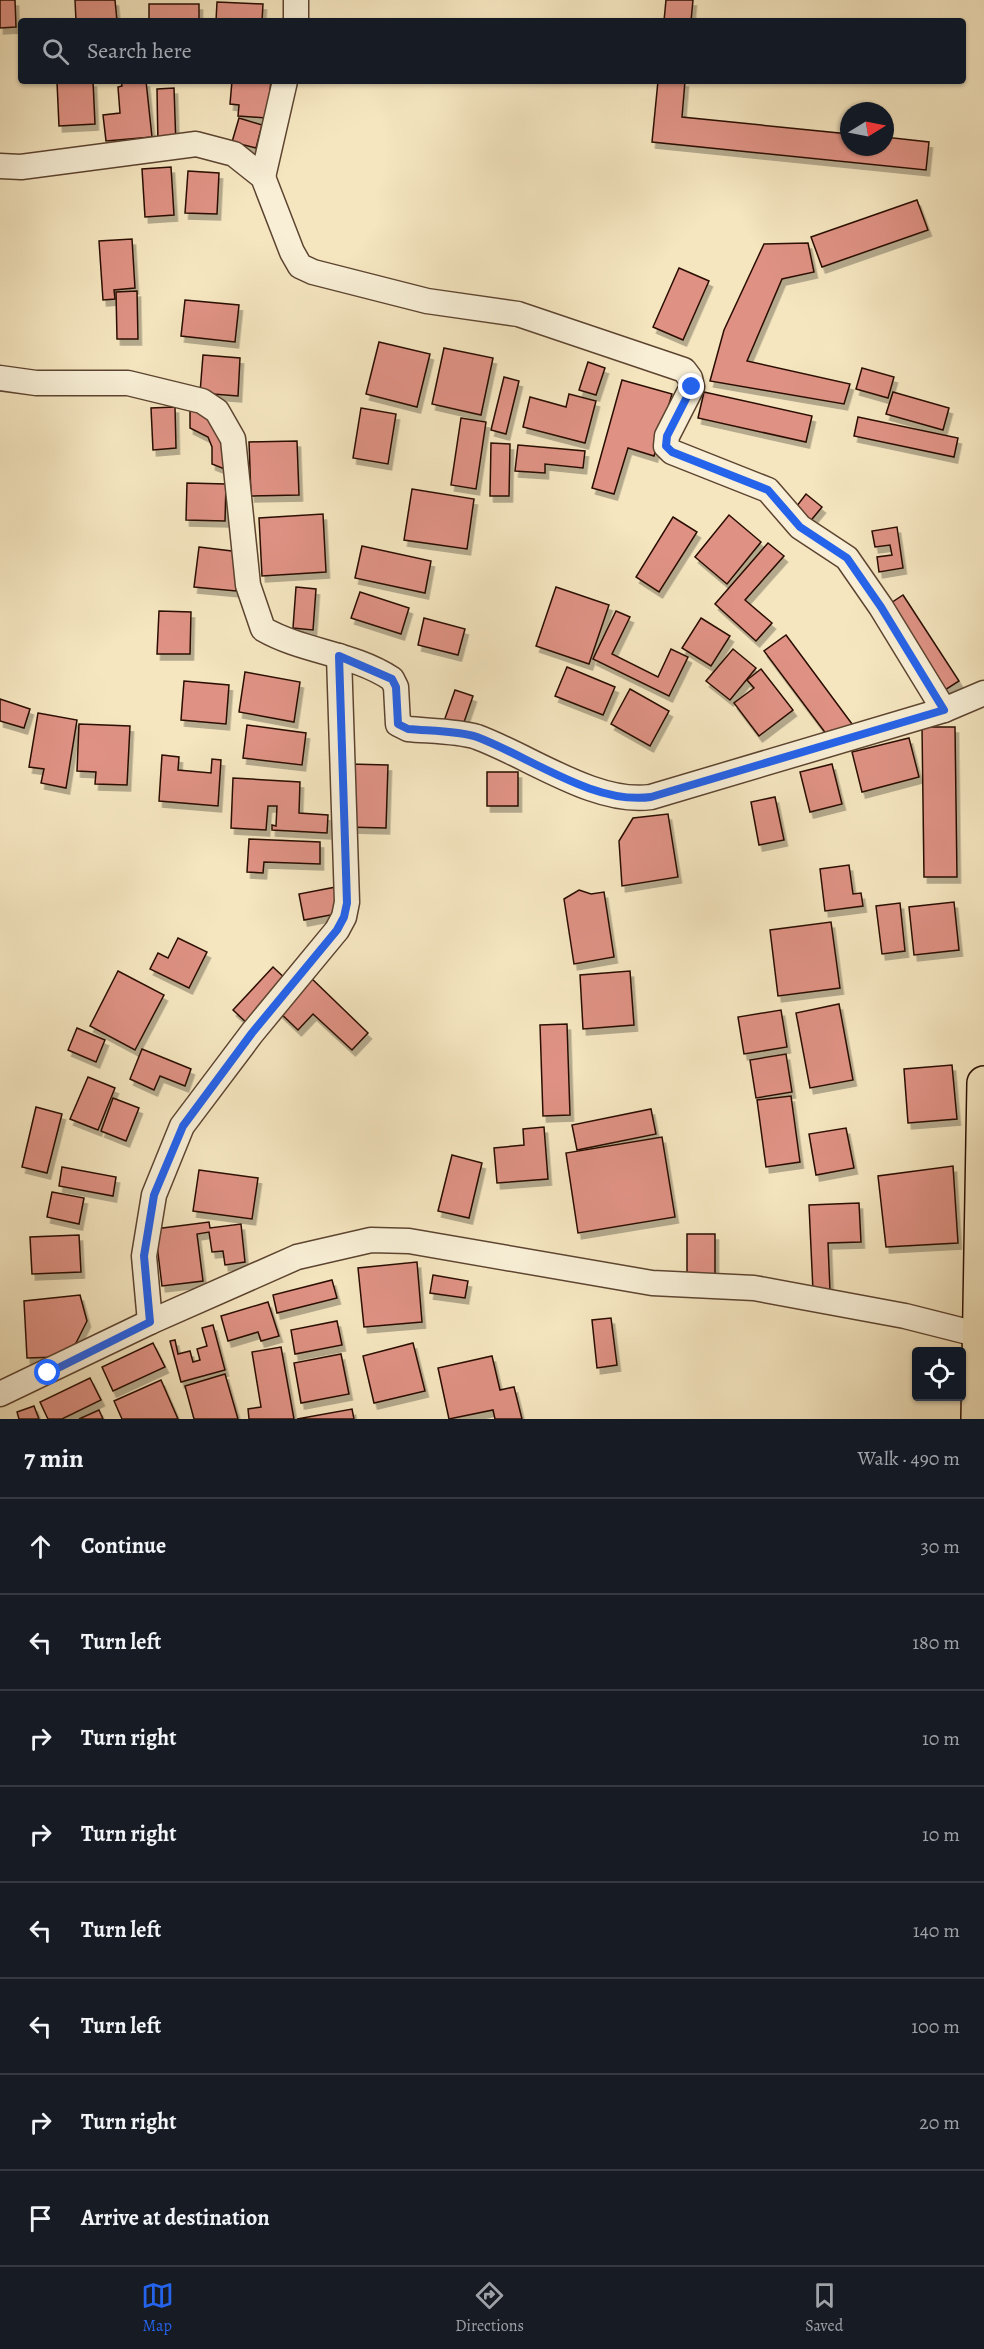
<!DOCTYPE html>
<html lang="en">
<head>
<meta charset="utf-8">
<style>
	body { margin:0; font-family:Alegreya,serif; background:#242831; color:#f1f3f6 }
	.controls { position:absolute; right:18px; bottom:18px; display:grid; overflow:hidden; border-radius:6px; box-shadow:0 2px 4px #0004 }
	.controls button { width:54px; height:54px; display:grid; place-items:center; padding:0; border:0; border-bottom:2px solid #363941; background:#171b24; color:#f1f3f6; font:30px sans-serif }
	.compass { position:absolute; left:840px; top:102px; width:54px; height:54px; border-radius:50%; background:#171b24; box-shadow:0 2px 4px #0004; rotate:80deg }
	.stop { position:absolute; width:18px; height:18px; margin:-14px; border:4px solid #2563eb; border-radius:50%; background:#fff }
	.stop.end { background:#2563eb; border-color:#fff; box-shadow:0 2px 6px #0008 }
	.list { margin:0; padding:0; list-style:none }
	h2 { display:flex; justify-content:space-between; align-items:center; height:78px; margin:0; padding:0 24px; font-size:26px }
	h2 small { font-size:20px; font-weight:400; color:#9ea1a6 }
	.list li { display:grid; grid-template-columns:39px 1fr auto; gap:18px; align-items:center; box-sizing:border-box; height:96px; padding:0 24px; border-top:2px solid #363941 }
	.list b { display:block; font-size:22px; white-space:nowrap }
	.list em { font-size:20px; font-style:normal; color:#9ea1a6 }
	.icon { flex:none; width:33px; height:33px; fill:none; stroke:currentColor; stroke-width:2; stroke-linecap:round; stroke-linejoin:round }
	.map { position:relative; flex:none; width:984px; height:1419px; overflow:hidden }
	.search { position:absolute; background:#171b24; box-shadow:0 2px 4px #0004; left:18px; right:18px; top:18px; height:66px; display:flex; align-items:center; gap:15px; box-sizing:border-box; padding:0 21px; border-radius:6px; color:#9ea1a6; font-size:22px }
	.sheet { height:846px; background:#171b24 }
	nav { display:flex; justify-content:space-around; align-items:center; box-sizing:border-box; height:84px; border-top:2px solid #363941; background:#171b24; font-size:16px; color:#9ea1a6 }
	nav a { display:grid; justify-items:center; gap:3px }
	nav .on { color:#2563eb }
	.map>svg:first-child { display:block }
	.building { fill:#df9284; stroke:#2a0e00; stroke-width:1.5; filter:url(#shadow) }
	.lines { fill:none; stroke-linecap:round; stroke-linejoin:round }
	.street-casing { stroke:#5d4430; stroke-width:27 }
	.highway-casing { stroke:#2a0e00; stroke-width:36 }
	.street { stroke:#f8efd6; stroke-width:24 }
	.highway { stroke:#f5e6c0; stroke-width:33 }
	.route { stroke:#2563eb; stroke-width:8 }
</style>
</head>
<body>
<div class="map">
<svg width="984" height="1419" viewBox="0 0 984 1419">
	<defs>
		<filter id="shadow"><feDropShadow dx="3.5" dy="6" stdDeviation="0" flood-color="#0004"/></filter>
	</defs>
	<rect width="100%" height="100%" fill="#f5e6c0"/>
	<filter id="stains"><feTurbulence type="fractalNoise" baseFrequency=".00333" numOctaves="4"/><feColorMatrix values="0 0 0 0 .2 0 0 0 0 .09 0 0 0 0 .02 0 0 0 .5 -.17"/></filter>
	<radialGradient id="worn" r=".72"><stop offset=".6" stop-color="#630" stop-opacity="0"/><stop offset="1" stop-color="#630" stop-opacity=".3"/></radialGradient>
	<g class="building">
		<path d="M0,0H15L16,27L0,28Z"/>
		<path d="M75,0H115L117,21H76Z"/>
		<path d="M666,0H693L691,21H664Z"/>
		<path d="M217,2L263,4L262,21H216Z"/>
		<rect x="149" y="4" width="50" height="17"/>
		<path d="M93,81L95,124L59,126L57,82Z"/>
		<path d="M121,81H146L152,137L106,141L103,115L120,113L118,87L122,86Z"/>
		<path d="M232,81H271L267,118L238,116L239,105L230,104Z"/>
		<path d="M658,81H685L682,117L849,134V147H885V137L929,142L926,170L652,142Z"/>
		<path d="M174,88L176,146H158L157,89Z"/>
		<path d="M239,118L262,125L256,148L232,142Z"/>
		<path d="M171,167L174,215L145,217L142,169Z"/>
		<path d="M188,171L219,173L217,214L185,213Z"/>
		<path d="M917,200L928,230L822,267L811,237Z"/>
		<path d="M132,239L135,288L114,290L115,299L103,300L99,241Z"/>
		<path d="M808,243L814,272L782,279L747,361L850,384L844,404L710,381L724,330L764,244Z"/>
		<path d="M679,268L709,281L683,340L653,327Z"/>
		<path d="M137,291L138,339H117L116,292Z"/>
		<path d="M185,300L239,305L235,342L181,336Z"/>
		<path d="M379,342L430,354L417,407L366,394Z"/>
		<path d="M444,348L493,358L481,415L432,404Z"/>
		<path d="M203,355L240,358L238,396L200,393Z"/>
		<path d="M588,362L605,368L596,395L579,390Z"/>
		<path d="M862,368L894,377L888,398L856,389Z"/>
		<path d="M504,377L519,381L506,434L491,430Z"/>
		<path d="M622,380L672,394L654,456L628,448L614,494L592,488Z"/>
		<path d="M704,392L812,416L806,442L698,418Z"/>
		<path d="M893,392L949,408L943,430L886,414Z"/>
		<path d="M569,394L596,401L585,443L523,427L530,397L566,407Z"/>
		<path d="M190,405L210,418L228,456L227,470L212,464V447L208,437L190,428Z"/>
		<path d="M175,407L176,448L153,450L151,408Z"/>
		<path d="M361,408L396,414L388,464L353,458Z"/>
		<path d="M858,417L958,438L954,457L854,436Z"/>
		<path d="M461,418L486,422L476,489L451,485Z"/>
		<path d="M297,441L299,495L251,496L249,442Z"/>
		<path d="M491,443L510,444L509,496H490Z"/>
		<path d="M518,445L585,451L583,468L545,464V473L515,471Z"/>
		<path d="M187,483L226,484L225,521L186,520Z"/>
		<path d="M412,489L474,499L467,549L404,540Z"/>
		<path d="M806,494L822,507L808,524L793,511Z"/>
		<path d="M323,514L326,572L262,576L259,518Z"/>
		<path d="M729,515L761,542L727,584L695,557Z"/>
		<path d="M673,517L697,532L659,592L636,577Z"/>
		<path d="M897,527L903,568L879,572L877,557L892,555L890,545L875,547L872,531Z"/>
		<path d="M768,543L784,556L745,600L772,623L756,641L715,604Z"/>
		<path d="M362,546L431,561L425,593L355,578Z"/>
		<path d="M199,547L240,552L236,591L194,587Z"/>
		<path d="M296,587L316,589L313,630L293,628Z"/>
		<path d="M556,587L609,605L589,664L536,646Z"/>
		<path d="M360,592L409,608L401,634L351,618Z"/>
		<path d="M903,595L959,681L945,690L888,605Z"/>
		<path d="M159,611L191,612L190,654H157Z"/>
		<path d="M616,611L630,617L612,654L658,677L671,649L688,657L669,696L593,659Z"/>
		<path d="M424,618L465,629L458,655L418,645Z"/>
		<path d="M701,618L730,636L711,666L682,648Z"/>
		<path d="M786,635L855,728L830,739L764,651Z"/>
		<path d="M733,649L756,668L730,700L706,681Z"/>
		<path d="M567,667L615,687L603,715L555,696Z"/>
		<path d="M761,669L793,710L759,736L734,703L754,688L747,680Z"/>
		<path d="M245,672L300,682L294,722L239,712Z"/>
		<path d="M184,681L229,685L226,724L181,720Z"/>
		<path d="M630,689L669,711L650,746L611,724Z"/>
		<path d="M455,690L473,696L461,731L443,724Z"/>
		<path d="M0,699L30,709L24,728L0,721Z"/>
		<path d="M38,713L77,720L66,788L41,783L44,769L29,767Z"/>
		<path d="M79,724L130,726L127,785L95,784L96,772L77,771Z"/>
		<path d="M247,725L306,733L302,765L243,758Z"/>
		<path d="M922,727H955L957,877H924Z"/>
		<path d="M909,738L919,777L862,792L852,752Z"/>
		<path d="M162,755L179,757L178,770L211,773L212,759L221,760L218,806L159,801Z"/>
		<path d="M349,764L388,765L386,828L346,827Z"/>
		<path d="M832,764L842,804L810,812L800,772Z"/>
		<rect x="487" y="772" width="31" height="34"/>
		<path d="M233,778L300,782L299,813L328,815L327,833L272,830V825L276,826L277,806H268L266,830L231,828Z"/>
		<path d="M775,797L784,840L759,845L751,802Z"/>
		<path d="M668,814L678,877L622,886L619,841L633,818Z"/>
		<path d="M249,839L320,842V864L264,862L263,873L247,872Z"/>
		<path d="M849,865L853,894L861,893L863,906L825,911L820,869Z"/>
		<path d="M336,887L341,913L304,920L299,894Z"/>
		<path d="M579,890L591,894L604,892L614,957L574,964L564,899Z"/>
		<path d="M954,902L959,950L914,955L909,907Z"/>
		<path d="M900,903L905,951L882,954L876,906Z"/>
		<path d="M831,922L840,988L778,996L770,930Z"/>
		<path d="M178,938L207,952L189,988L150,969L158,953L168,958Z"/>
		<path d="M273,967L290,983L250,1026L233,1010Z"/>
		<path d="M118,971L164,995L135,1050L90,1026Z"/>
		<path d="M630,971L634,1025L583,1029L580,975Z"/>
		<path d="M308,975L368,1033L352,1050L313,1014L298,1030L276,1009Z"/>
		<path d="M839,1004L853,1080L810,1088L796,1013Z"/>
		<path d="M781,1010L787,1047L744,1054L738,1017Z"/>
		<path d="M567,1024L570,1115L543,1116L540,1025Z"/>
		<path d="M77,1028L105,1040L96,1062L68,1050Z"/>
		<path d="M142,1049L191,1069L185,1086L160,1076L154,1090L130,1079Z"/>
		<path d="M786,1054L792,1092L756,1098L750,1060Z"/>
		<path d="M952,1065L957,1119L908,1123L904,1069Z"/>
		<path d="M88,1077L115,1088L98,1130L70,1119Z"/>
		<path d="M791,1096L800,1162L766,1167L757,1100Z"/>
		<path d="M113,1098L139,1108L126,1141L101,1131Z"/>
		<path d="M36,1107L62,1114L47,1173L22,1167Z"/>
		<path d="M651,1109L656,1134L577,1150L572,1125Z"/>
		<path d="M544,1127L548,1179L497,1183L494,1148L524,1145L523,1129Z"/>
		<path d="M846,1128L854,1168L816,1175L809,1134Z"/>
		<path d="M662,1137L675,1217L578,1233L566,1153Z"/>
		<path d="M452,1155L482,1163L469,1218L438,1211Z"/>
		<path d="M953,1166L958,1243L886,1247L878,1176Z"/>
		<path d="M62,1167L116,1177L113,1196L59,1186Z"/>
		<path d="M199,1170L258,1178L252,1219L193,1211Z"/>
		<path d="M52,1192L84,1198L79,1224L47,1217Z"/>
		<path d="M859,1203L861,1242L828,1243L830,1291H813L809,1205Z"/>
		<path d="M209,1222L210,1228L241,1224L245,1262L225,1265L223,1251L212,1252L209,1232L197,1234L203,1281L162,1286L155,1229Z"/>
		<rect x="687" y="1234" width="28" height="41"/>
		<path d="M79,1235L81,1272L32,1274L30,1237Z"/>
		<path d="M417,1262L422,1322L364,1327L358,1268Z"/>
		<path d="M433,1275L468,1281L465,1298L430,1293Z"/>
		<path d="M332,1280L337,1298L277,1313L273,1295Z"/>
		<path d="M80,1295L87,1321L76,1343L58,1357L27,1358L24,1301Z"/>
		<path d="M268,1302L279,1336L261,1341L258,1332L228,1341L221,1316Z"/>
		<path d="M611,1318L617,1365L597,1368L592,1320Z"/>
		<path d="M337,1321L342,1345L295,1354L291,1330Z"/>
		<path d="M213,1325L225,1370L181,1382L170,1341L175,1340L178,1354L190,1351L193,1362L200,1360L197,1349L207,1346L202,1328Z"/>
		<path d="M153,1343L165,1367L113,1391L102,1367Z"/>
		<path d="M413,1343L425,1391L374,1403L363,1356Z"/>
		<path d="M281,1347L294,1419H249L248,1409L261,1407L252,1352Z"/>
		<path d="M341,1354L349,1394L301,1403L294,1363Z"/>
		<path d="M492,1356L500,1390L514,1387L522,1419H495L493,1410L449,1419L438,1368Z"/>
		<path d="M225,1374L238,1419H194L185,1386Z"/>
		<path d="M90,1378L101,1400L62,1419H48L40,1402Z"/>
		<path d="M161,1380L178,1419H122L114,1401Z"/>
		<path d="M34,1406L39,1419H19L17,1412Z"/>
		<path d="M352,1409L354,1419H297Z"/>
		<path d="M99,1410L103,1419H79Z"/>
	</g>
	<g class="lines">
		<g class="street-casing">
			<g id="street">
				<path d="M296,0V21"/>
				<path d="M0,166L21,167L196,144L234,154L263,177L292,252L300,266L313,272L427,301L518,314L684,370L690,378L692,387L667,436L666,446L672,452L768,490L800,527L847,558L881,607L944,710"/>
				<path d="M263,177L285,81"/>
				<path d="M0,378L36,383H128L202,401L217,411L233,439L248,585L263,629C303,652 353,653 392,679L396,687L398,724L408,729C429,731 459,731 477,737C529,756 596,805 651,797L944,710L984,693"/>
				<path d="M150,1322L144,1256L154,1195L182,1126L252,1033L337,930L344,917L347,902L339,656"/>
				<path d="M0,1394L150,1322L297,1257L371,1240L409,1241L652,1283L754,1288L905,1316L984,1336"/>
			</g>
		</g>
		<g class="highway-casing">
			<path id="highway" d="M978,1419L984,1083"/>
		</g>
		<use href="#street" class="street"/>
		<use href="#highway" class="highway"/>
	</g>
	<g class="lines">
		<path class="route" d="M48,1373L150,1322L144,1256L154,1195L183,1126L252,1033L337,930L344,917L347,903L339,656L392,679L396,687L398,724L408,729C429,731 459,731 477,737C530,757 594,805 651,797L944,710L881,607L847,558L800,527L768,490L672,452L666,446L667,436L692,387"/>
	</g>
	<rect width="100%" height="100%" filter="url(#stains)"/>
	<rect width="100%" height="100%" fill="url(#worn)"/>
</svg>
<div class="controls">
<button><svg class="icon" aria-label="locate" viewBox="0 0 24 24"><circle cx="12" cy="12" r="6"/><path d="M12 2v4M12 18v4M2 12h4M18 12h4"/></svg></button>
</div>
<svg class="compass" viewBox="-18 -18 36 36"><path d="M0-13l5 13h-10z" fill="#e53935"/><path d="M0 13l5-13h-10z" fill="#9ea1a6"/></svg>
<div class="stop" style="left:48px;top:1373px"></div>
<div class="stop end" style="left:692px;top:387px"></div>
<div class="search"><svg class="icon" aria-label="search" viewBox="0 0 24 24"><circle cx="10" cy="10" r="6"/><path d="M15 15l6 6"/></svg>Search here</div>
</div>
<section class="sheet">
<h2>7 min<small>Walk · 490 m</small></h2>
<ul class="list">
<li><svg class="icon" aria-label="ahead" viewBox="0 0 24 24"><path d="M12 20V5M6 11l6-6 6 6"/></svg><div><b>Continue</b></div><em>30 m</em></li>
<li><svg class="icon" aria-label="left" viewBox="0 0 24 24"><path d="M17 20v-9H6M10 6l-5 5 5 5"/></svg><div><b>Turn left</b></div><em>180 m</em></li>
<li><svg class="icon" aria-label="right" viewBox="0 0 24 24"><path d="M7 20v-9h11M14 6l5 5-5 5"/></svg><div><b>Turn right</b></div><em>10 m</em></li>
<li><svg class="icon" aria-label="right" viewBox="0 0 24 24"><path d="M7 20v-9h11M14 6l5 5-5 5"/></svg><div><b>Turn right</b></div><em>10 m</em></li>
<li><svg class="icon" aria-label="left" viewBox="0 0 24 24"><path d="M17 20v-9H6M10 6l-5 5 5 5"/></svg><div><b>Turn left</b></div><em>140 m</em></li>
<li><svg class="icon" aria-label="left" viewBox="0 0 24 24"><path d="M17 20v-9H6M10 6l-5 5 5 5"/></svg><div><b>Turn left</b></div><em>100 m</em></li>
<li><svg class="icon" aria-label="right" viewBox="0 0 24 24"><path d="M7 20v-9h11M14 6l5 5-5 5"/></svg><div><b>Turn right</b></div><em>20 m</em></li>
<li><svg class="icon" aria-label="arrive" viewBox="0 0 24 24"><path d="M6 21V4h12l-3 4 3 4H6"/></svg><div><b>Arrive at destination</b></div></li>
</ul>
</section>
<nav>
<a class="on"><svg class="icon" aria-label="map" viewBox="0 0 24 24"><path d="M3 6l6-2 6 2 6-2v14l-6 2-6-2-6 2zM9 4v14M15 6v14"/></svg>Map</a>
<a><svg class="icon" aria-label="directions" viewBox="0 0 24 24"><path d="M12 3l9 9-9 9-9-9zM9 14v-3h6M13 9l2 2-2 2"/></svg>Directions</a>
<a><svg class="icon" aria-label="saved" viewBox="0 0 24 24"><path d="M7 4h10v16l-5-4-5 4z"/></svg>Saved</a>
</nav>
</body>
</html>
